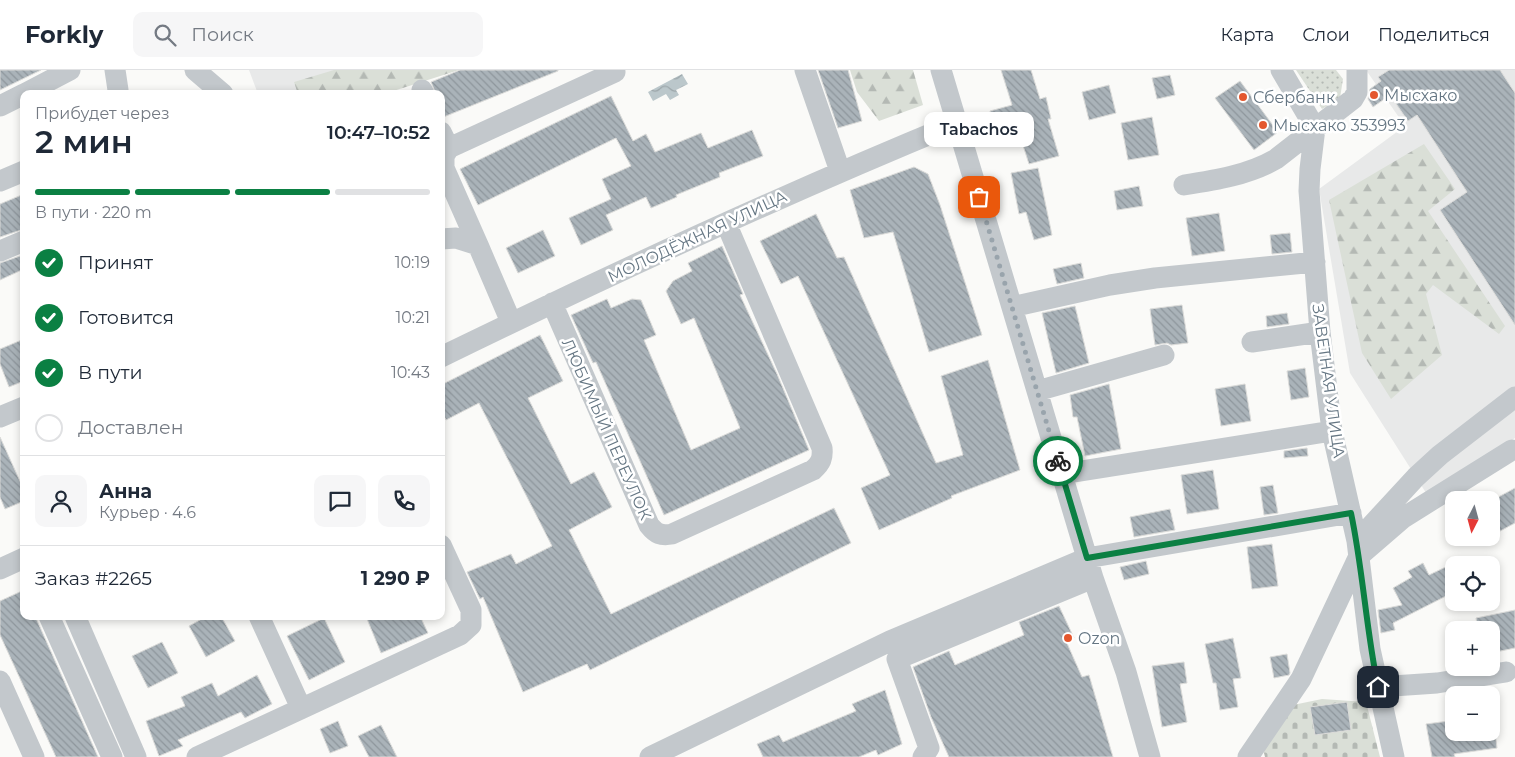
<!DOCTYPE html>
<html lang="ru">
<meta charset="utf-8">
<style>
body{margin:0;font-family:Montserrat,sans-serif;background:#f6f6f7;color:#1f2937;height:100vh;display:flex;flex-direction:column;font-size:19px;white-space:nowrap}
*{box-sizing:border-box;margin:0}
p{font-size:16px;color:#747a83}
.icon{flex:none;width:28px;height:28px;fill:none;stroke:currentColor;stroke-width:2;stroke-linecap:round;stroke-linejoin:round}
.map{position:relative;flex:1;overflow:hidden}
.details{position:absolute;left:20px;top:20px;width:425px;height:530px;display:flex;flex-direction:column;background:#fff;border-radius:10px;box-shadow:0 2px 8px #0003}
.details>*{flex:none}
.needle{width:32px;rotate:186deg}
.fabs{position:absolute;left:1445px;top:421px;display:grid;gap:10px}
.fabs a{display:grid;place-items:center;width:55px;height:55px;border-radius:10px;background:#fff;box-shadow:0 2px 8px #0003;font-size:25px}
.pin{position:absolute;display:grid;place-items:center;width:42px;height:42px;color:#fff;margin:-21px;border-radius:10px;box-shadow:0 2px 8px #0006}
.courier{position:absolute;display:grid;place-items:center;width:50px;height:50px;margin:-25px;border:4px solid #0b8043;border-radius:50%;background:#fff;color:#222;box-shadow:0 1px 6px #0007}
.bubble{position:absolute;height:35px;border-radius:10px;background:#fff;box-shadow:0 2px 8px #0003;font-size:16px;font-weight:600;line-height:35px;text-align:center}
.head em{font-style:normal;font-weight:600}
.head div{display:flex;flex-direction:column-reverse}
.head{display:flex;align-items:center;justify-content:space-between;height:85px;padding:0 15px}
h1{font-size:32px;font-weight:600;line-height:38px}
.bar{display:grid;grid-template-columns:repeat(4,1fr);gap:8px 5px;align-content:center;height:60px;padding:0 15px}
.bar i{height:6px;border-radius:4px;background:#e0e1e3}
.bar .on{background:#0b8043}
.bar p{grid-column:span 4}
.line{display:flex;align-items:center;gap:12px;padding:0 15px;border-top:1px solid #e0e1e3}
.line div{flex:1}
.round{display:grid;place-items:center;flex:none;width:52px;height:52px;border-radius:10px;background:#f6f6f7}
ol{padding:0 15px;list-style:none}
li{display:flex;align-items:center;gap:15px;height:55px}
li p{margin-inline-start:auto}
li .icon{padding:5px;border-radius:50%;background:#0b8043;color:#fff;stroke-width:4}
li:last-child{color:#747a83}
li i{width:28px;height:28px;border:2px solid #e0e1e3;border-radius:50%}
header{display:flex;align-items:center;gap:30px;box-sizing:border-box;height:70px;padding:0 25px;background:#fff;border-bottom:1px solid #e0e1e3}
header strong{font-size:24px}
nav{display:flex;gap:28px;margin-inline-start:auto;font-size:18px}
.search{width:350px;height:45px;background:#f6f6f7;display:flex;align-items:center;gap:12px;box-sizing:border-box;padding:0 18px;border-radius:10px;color:#747a83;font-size:19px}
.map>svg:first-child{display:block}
.built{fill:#e8e9e9}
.grass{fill:url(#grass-dots)}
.forest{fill:url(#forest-firs)}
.cemetery{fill:url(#cemetery-stones)}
.water{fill:url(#water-waves)}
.building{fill:url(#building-back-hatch);stroke:#dcdcda}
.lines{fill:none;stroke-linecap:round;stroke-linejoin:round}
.minor{stroke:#c3c8cc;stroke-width:21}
.done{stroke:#99a4ac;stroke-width:5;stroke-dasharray:0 9}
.route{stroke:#0b8043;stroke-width:6}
.poi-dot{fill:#e4572e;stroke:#fff;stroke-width:2}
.labels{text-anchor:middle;stroke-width:5;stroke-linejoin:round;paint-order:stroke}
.poi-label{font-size:16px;fill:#657683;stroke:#fff;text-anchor:start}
.street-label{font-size:16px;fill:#657683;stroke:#fff}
</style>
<header>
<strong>Forkly</strong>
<div class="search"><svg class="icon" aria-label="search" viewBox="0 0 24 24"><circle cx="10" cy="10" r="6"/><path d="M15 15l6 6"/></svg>Поиск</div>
<nav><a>Карта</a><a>Слои</a><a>Поделиться</a></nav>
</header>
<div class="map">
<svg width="1515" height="687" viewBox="0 0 1515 687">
<defs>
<pattern id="grass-dots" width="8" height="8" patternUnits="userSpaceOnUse" patternTransform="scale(1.25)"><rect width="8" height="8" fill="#dadfd7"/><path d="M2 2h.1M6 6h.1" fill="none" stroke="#b4b9b4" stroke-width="1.8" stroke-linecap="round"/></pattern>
<pattern id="forest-firs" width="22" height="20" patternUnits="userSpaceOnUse" patternTransform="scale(1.25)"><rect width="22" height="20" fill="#dadfd7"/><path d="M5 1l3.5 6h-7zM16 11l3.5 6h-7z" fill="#b4b9b4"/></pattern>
<pattern id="cemetery-stones" width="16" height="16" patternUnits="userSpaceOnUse" patternTransform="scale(1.25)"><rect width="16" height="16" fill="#dadfd7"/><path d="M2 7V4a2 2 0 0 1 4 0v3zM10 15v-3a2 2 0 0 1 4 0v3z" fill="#b4b9b4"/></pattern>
<pattern id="water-waves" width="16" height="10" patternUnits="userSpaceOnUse" patternTransform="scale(1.25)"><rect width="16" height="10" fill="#bbc7cb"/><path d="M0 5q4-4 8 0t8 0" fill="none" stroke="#9ca6aa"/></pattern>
<pattern id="building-back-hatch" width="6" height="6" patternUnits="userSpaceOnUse" patternTransform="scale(1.25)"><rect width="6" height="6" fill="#aab3b9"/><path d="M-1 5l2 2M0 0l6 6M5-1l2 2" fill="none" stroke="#8e969c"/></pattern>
</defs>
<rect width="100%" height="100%" fill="#fafaf8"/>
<path class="built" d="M 249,0 L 394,0 L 339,24 L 258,24 Z
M 1366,0 L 1515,0 L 1515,368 L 1428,426 L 1350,303 L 1319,119 L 1405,56 Z"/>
<path class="grass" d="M 1296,0 L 1336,0 L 1343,9 L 1340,28 L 1322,39 Z"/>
<path class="forest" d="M 334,0 L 459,0 L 384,24 L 298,24 L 294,12 Z
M 850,0 L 913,0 L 923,35 L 879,51 L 857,22 Z
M 1424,74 L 1455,119 L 1428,141 L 1505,256 L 1499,264 L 1433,215 L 1426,224 L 1442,285 L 1391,329 L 1362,283 L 1329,130 Z"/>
<path class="cemetery" d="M 1322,629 L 1366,632 L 1380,687 L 1265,687 L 1263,679 L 1293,635 Z"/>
<path class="water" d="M 682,4 L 688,14 L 676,20 L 679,25 L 670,30 L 666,24 L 653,31 L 648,22 Z"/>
<path class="building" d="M 0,0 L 41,0 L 0,20 Z
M 460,0 L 558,0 L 558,1 L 441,48 L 441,24 L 436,24 L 431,12 Z
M 818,0 L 848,0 L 862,51 L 838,58 Z
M 1001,0 L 1031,0 L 1040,29 L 1046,27 L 1051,49 L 1048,49 L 1059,86 L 1029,94 L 1017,57 L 995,62 L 990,41 L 1012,35 Z
M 1389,0 L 1500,0 L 1515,23 L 1515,255 L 1440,140 L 1467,122 L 1417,45 L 1408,51 L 1390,25 L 1373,37 L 1368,29 L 1370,19 L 1381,11 L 1378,7 Z
M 1170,5 L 1175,25 L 1157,29 L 1152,8 Z
M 1240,11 L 1278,62 L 1254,80 L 1215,28 Z
M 1109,15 L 1116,43 L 1089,50 L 1082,22 Z
M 611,26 L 633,71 L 646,64 L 655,82 L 701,63 L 708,78 L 752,60 L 763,86 L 719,103 L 720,107 L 676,125 L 677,127 L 651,138 L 646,127 L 606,145 L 613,160 L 581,175 L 569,148 L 611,129 L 602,109 L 631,96 L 616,68 L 478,135 L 460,99 Z
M 1152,47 L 1159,85 L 1128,90 L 1121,53 Z
M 914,97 L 928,104 L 940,135 L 982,265 L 929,282 L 893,162 L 864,168 L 850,120 Z
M 1038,98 L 1052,165 L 1034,170 L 1026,142 L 1019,144 L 1011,103 Z
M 1139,116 L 1143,136 L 1117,140 L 1114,121 Z
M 24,124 L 24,159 L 0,167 L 0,134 Z
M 1219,143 L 1225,181 L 1192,186 L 1186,148 Z
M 816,144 L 837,188 L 844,187 L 936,393 L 963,385 L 941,306 L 988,290 L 1020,400 L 951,426 L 952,428 L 879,460 L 861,418 L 890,405 L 798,206 L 781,214 L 760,171 Z
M 543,160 L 555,186 L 518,203 L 506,178 Z
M 1290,163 L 1292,182 L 1272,184 L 1270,165 Z
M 722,176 L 743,224 L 740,225 L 777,304 L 809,380 L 664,445 L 596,292 L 593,293 L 571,245 L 607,229 L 611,238 L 632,229 L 641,230 L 656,265 L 644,270 L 691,380 L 740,358 L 694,248 L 681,254 L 666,221 L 673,211 L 692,201 L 688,193 Z
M 23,185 L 24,199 L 0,210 L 0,193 Z
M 1081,193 L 1084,208 L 1057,214 L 1053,199 Z
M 1182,235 L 1188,273 L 1171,275 L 1167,273 L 1155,275 L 1150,239 Z
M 1075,236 L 1089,293 L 1056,303 L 1042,243 Z
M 1287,243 L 1289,254 L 1267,257 L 1266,246 Z
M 540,265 L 563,311 L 528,328 L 571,414 L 594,402 L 612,437 L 569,460 L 611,544 L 834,438 L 851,473 L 590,600 L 587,594 L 523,622 L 483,527 L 480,529 L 467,502 L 511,484 L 516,494 L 552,476 L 479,333 L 446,350 L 441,340 L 441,315 Z
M 24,269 L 24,311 L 9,317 L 0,294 L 0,279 Z
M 1305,298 L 1309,327 L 1291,330 L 1287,301 Z
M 1109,314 L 1121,379 L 1085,386 L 1077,347 L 1073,347 L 1070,325 Z
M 1245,314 L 1251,351 L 1221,356 L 1215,319 Z
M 0,367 L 24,420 L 24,431 L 5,439 L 0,427 Z
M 1307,378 L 1308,386 L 1284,388 L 1284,381 Z
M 1213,400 L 1219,439 L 1187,444 L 1181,405 Z
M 1273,415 L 1278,443 L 1264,445 L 1260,417 Z
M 1515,418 L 1515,453 L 1491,466 L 1491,431 Z
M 1170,439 L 1175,460 L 1134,467 L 1130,447 Z
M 1272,474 L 1278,516 L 1252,519 L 1247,477 Z
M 1146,491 L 1149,504 L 1124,510 L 1120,497 Z
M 1423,493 L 1429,505 L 1454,493 L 1454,522 L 1393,553 L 1395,560 L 1381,563 L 1378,540 L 1402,535 L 1393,518 L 1412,507 L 1408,501 Z
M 24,520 L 24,546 L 35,546 L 98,687 L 56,687 L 0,565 L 0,531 Z
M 1059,536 L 1074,568 L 1066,571 L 1082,607 L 1089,605 L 1113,687 L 949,687 L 931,647 L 913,597 L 949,581 L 955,595 L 1024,565 L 1019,552 Z
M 1515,540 L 1515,578 L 1491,583 L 1491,560 L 1478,560 L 1476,548 Z
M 207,546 L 221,546 L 235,571 L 206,587 L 189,556 Z
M 374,546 L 420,546 L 428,563 L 381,583 L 367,549 Z
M 324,548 L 345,592 L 309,610 L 287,566 Z
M 1233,568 L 1241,608 L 1233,609 L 1238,637 L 1220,640 L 1216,613 L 1213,613 L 1205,574 Z
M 162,572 L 178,603 L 148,618 L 132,586 Z
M 1287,584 L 1290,603 L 1289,605 L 1274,608 L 1270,587 Z
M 1184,592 L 1187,613 L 1180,614 L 1187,652 L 1162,657 L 1152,596 Z
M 257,605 L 272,634 L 245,648 L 241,642 L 178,670 L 183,676 L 159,686 L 146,651 L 185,636 L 181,627 L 212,613 L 218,626 Z
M 885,620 L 902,674 L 878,685 L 876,680 L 859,687 L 763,687 L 757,674 L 779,665 L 783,672 L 856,641 L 852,634 Z
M 1347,632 L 1351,660 L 1315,665 L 1310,637 Z
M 338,651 L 348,676 L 330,683 L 320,659 Z
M 1449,651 L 1451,662 L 1495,662 L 1497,678 L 1454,684 L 1455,687 L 1432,687 L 1426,654 Z
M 381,655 L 397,687 L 369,687 L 358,666 Z"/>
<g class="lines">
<path class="minor" d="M 115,0 L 118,20 L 117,24
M 195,0 L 223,24
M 805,0 L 840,101
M 941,0 L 1093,508 L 1126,602 L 1150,687
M 1281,0 L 1315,58 L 1310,99 L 1309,121 L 1320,262 L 1332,361 L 1357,471 L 1370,579 L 1394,687
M 422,20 L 424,24
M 24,24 L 70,0
M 0,36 L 24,24
M 441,62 L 449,78
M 0,111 L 24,101
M 1184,115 C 1216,110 1248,105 1276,89 L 1353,29 L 1357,22 L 1357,0
M 441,169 L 456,168 L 478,175 L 511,252
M 478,175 L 444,98 L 444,86 L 449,78 L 615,2
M 0,181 L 24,171
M 552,233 L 649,455 C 656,464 661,466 672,464 L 813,400 C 821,393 823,388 822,378 L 726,153
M 1012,237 L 1110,215 L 1155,208 L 1315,192
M 1252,272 L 1320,262
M 441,287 C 611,204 782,125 957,53
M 1037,321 L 1164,285
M 0,347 L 24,337
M 1062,404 L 1332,361
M 1357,471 L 1416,407 L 1440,385 L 1515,327
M 0,499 L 24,488
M 49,546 L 112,687
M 75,546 L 136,687
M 259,546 L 301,638
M 0,611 L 34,687
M 1378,617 L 1437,613 L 1506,602
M 197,687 L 460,565 L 471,555 L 471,540 L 441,475
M 650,687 L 890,571 L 1087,488 L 1351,443
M 923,687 L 929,678 L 897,589 L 1093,508
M 1248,687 L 1301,609 L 1359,486 L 1403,448 L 1512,380"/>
</g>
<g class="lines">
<path class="done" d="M 979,127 L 1058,391"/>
<path class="route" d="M 1058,391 L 1087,488 L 1351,443 C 1363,500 1366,559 1378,617"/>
</g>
<g class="poi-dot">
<circle cx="1374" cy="25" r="5"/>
<circle cx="1243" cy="27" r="5"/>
<circle cx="1263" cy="55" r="5"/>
<circle cx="1068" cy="568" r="5"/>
</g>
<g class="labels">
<g class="poi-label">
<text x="1384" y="31">Мысхако</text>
<text x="1253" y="33">Сбербанк</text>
<text x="1273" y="61">Мысхако 353993</text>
<text x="1078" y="574">Ozon</text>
</g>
<g class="street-label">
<text transform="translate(697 166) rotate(-25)" y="6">МОЛОДЁЖНАЯ УЛИЦА</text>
<text transform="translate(1329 311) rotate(82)" y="6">ЗАВЕТНАЯ УЛИЦА</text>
<text transform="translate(607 359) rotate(66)" y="6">ЛЮБИМЫЙ ПЕРЕУЛОК</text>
</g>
</g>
</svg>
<div class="fabs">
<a><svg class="needle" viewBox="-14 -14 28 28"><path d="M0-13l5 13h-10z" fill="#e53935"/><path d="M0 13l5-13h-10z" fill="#747a83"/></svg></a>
<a><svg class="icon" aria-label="locate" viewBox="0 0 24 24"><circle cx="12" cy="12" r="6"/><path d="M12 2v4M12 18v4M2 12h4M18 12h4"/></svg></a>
<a>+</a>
<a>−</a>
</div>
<div class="pin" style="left:979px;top:127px;background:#ea580c"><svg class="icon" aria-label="bag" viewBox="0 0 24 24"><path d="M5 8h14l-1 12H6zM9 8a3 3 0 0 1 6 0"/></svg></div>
<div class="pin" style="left:1378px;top:617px;background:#1f2937"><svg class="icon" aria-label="home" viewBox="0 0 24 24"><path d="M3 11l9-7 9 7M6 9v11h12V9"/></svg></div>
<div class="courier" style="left:1058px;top:391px"><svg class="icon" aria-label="bike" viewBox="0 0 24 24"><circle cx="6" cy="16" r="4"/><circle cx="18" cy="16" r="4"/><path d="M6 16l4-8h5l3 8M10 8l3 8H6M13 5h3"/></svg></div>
<div class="bubble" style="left:924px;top:42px;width:110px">Tabachos</div>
<section class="details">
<div class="head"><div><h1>2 мин</h1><p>Прибудет через</p></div><em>10:47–10:52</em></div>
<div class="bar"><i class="on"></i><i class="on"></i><i class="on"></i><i></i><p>В пути · 220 m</p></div>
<ol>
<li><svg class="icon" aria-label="check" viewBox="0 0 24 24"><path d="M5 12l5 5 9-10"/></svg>Принят<p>10:19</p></li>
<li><svg class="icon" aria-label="check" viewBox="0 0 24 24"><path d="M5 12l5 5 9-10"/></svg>Готовится<p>10:21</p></li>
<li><svg class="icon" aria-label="check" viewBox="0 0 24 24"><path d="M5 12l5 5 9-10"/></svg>В пути<p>10:43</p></li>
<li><i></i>Доставлен</li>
</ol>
<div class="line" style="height:90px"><a class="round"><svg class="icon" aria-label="person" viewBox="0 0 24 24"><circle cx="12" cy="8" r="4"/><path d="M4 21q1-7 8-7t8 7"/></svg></a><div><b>Анна</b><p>Курьер · 4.6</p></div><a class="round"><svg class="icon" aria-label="chat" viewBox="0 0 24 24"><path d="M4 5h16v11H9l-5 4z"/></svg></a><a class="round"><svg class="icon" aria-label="phone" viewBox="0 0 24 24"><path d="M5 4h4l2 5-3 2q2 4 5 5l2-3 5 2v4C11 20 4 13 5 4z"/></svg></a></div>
<div class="line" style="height:65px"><div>Заказ #2265</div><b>1 290 ₽</b></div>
</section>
</div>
